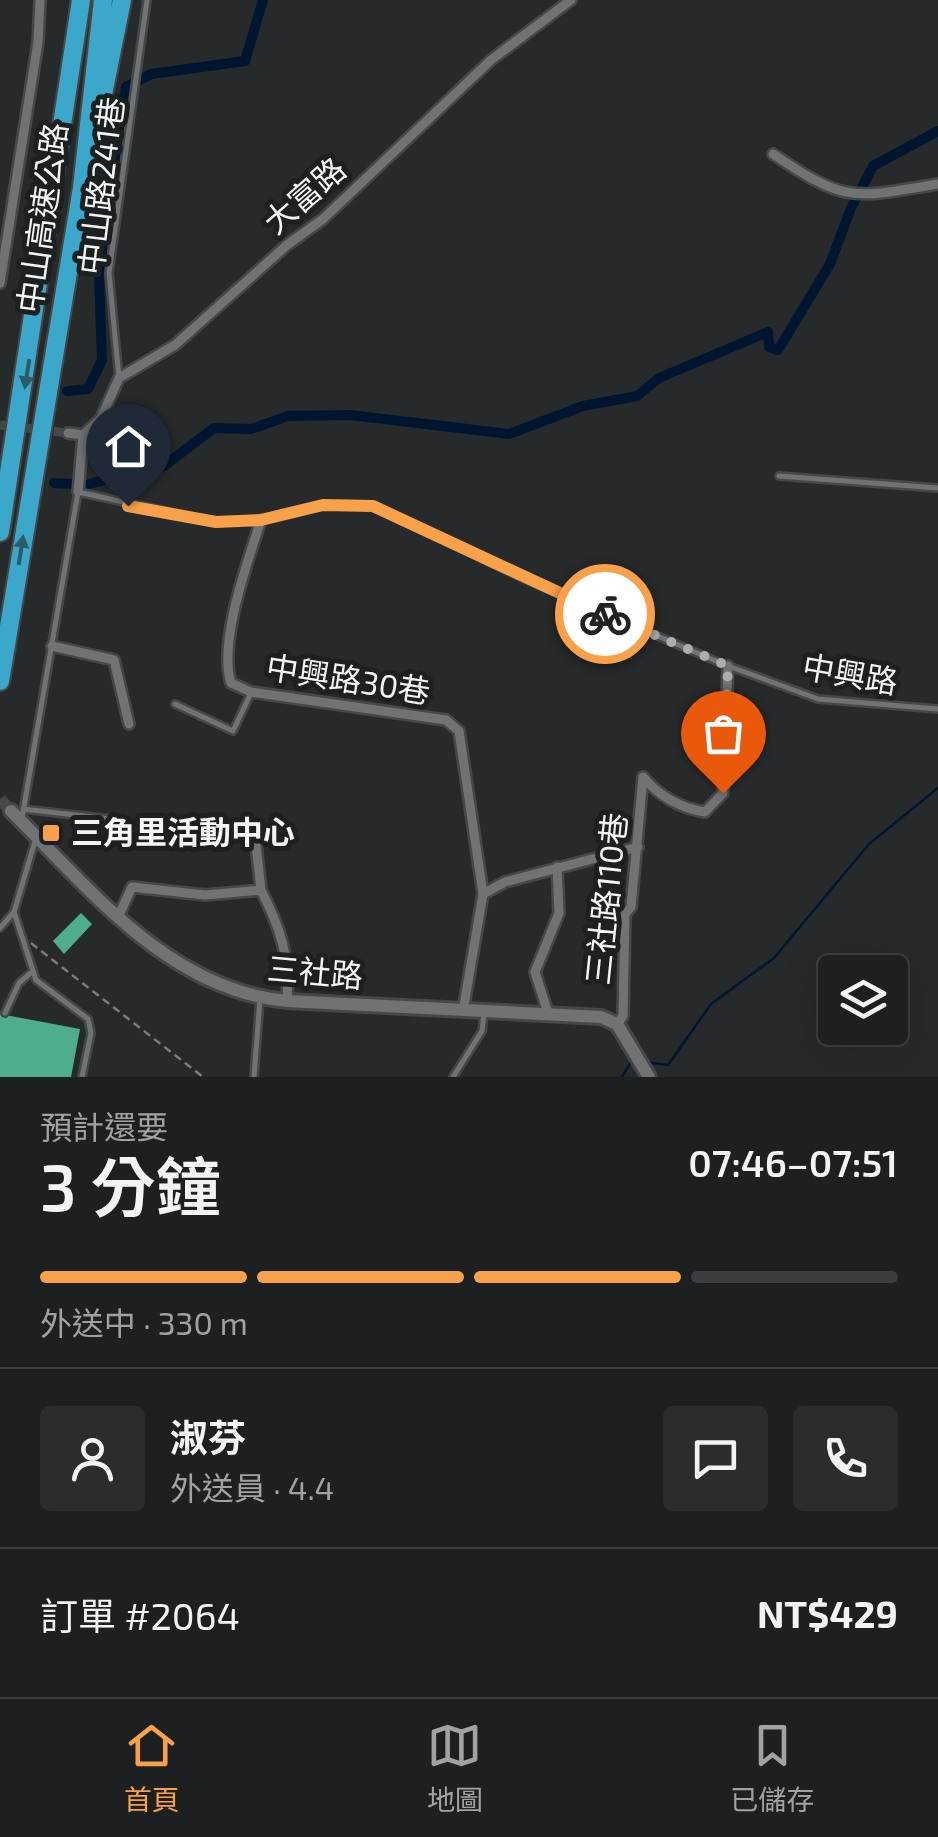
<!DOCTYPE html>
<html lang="zh-TW">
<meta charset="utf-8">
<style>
body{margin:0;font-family:"Exo 2","Noto Sans TC",sans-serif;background:#2a2d2d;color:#f1f3f6;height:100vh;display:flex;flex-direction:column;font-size:38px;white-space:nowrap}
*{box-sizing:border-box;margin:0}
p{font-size:32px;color:#a0a3a5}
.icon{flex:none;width:55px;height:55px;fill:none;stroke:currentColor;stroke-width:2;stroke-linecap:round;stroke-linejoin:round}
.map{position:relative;height:1077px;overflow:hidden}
.details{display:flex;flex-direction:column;background:#1d2020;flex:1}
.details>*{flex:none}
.controls{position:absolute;left:818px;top:955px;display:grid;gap:20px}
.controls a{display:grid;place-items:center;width:90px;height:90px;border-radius:10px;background:#1d2020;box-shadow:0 10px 40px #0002,0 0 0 2px #3b3e3e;font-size:50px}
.pin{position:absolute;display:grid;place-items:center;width:85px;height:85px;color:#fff;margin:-102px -42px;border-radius:50% 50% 50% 0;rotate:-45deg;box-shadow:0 0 10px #0007}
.pin .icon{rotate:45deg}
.courier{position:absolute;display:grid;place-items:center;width:100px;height:100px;margin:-50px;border:8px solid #f8a14a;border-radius:50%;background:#fff;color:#222;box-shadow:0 2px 12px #0007}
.summary em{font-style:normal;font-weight:600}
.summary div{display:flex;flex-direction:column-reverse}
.summary{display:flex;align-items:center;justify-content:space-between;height:170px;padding:0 40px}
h1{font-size:65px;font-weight:600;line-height:75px}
.bar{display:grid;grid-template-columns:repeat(4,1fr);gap:15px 10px;align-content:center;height:120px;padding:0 40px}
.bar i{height:12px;border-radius:8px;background:#3b3e3e}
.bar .on{background:#f8a14a}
.bar p{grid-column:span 4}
.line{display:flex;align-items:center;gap:25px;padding:0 40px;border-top:2px solid #3b3e3e}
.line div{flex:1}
.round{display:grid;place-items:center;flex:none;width:105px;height:105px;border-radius:10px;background:#2a2d2d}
.tab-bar{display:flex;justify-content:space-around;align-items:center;height:140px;border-top:2px solid #3b3e3e;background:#1d2020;font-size:28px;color:#a0a3a5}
.tab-bar a{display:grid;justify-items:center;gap:5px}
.tab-bar .on{color:#f8a14a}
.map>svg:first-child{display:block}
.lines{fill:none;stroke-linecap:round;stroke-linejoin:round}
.stream{stroke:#001630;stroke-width:2.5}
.canal{stroke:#001630;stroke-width:10}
.building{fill:#4fad8f}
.street-tunnel{stroke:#464848;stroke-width:9;stroke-dasharray:9 4.5;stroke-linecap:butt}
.secondary-tunnel{stroke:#464848;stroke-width:12;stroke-dasharray:12 6;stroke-linecap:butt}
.lane-casing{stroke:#464848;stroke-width:10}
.street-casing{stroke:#464848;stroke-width:14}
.secondary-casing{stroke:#464848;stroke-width:18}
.highway-casing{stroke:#464848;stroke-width:22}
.path{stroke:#797c7c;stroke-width:2.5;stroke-dasharray:8 5;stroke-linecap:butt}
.lane{stroke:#707373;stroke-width:5}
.street{stroke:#707373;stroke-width:9}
.secondary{stroke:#707373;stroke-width:12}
.highway{stroke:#3ba7ca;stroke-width:18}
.oneway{fill:#2a5d6c}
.done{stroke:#acaeae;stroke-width:10;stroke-dasharray:0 18}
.route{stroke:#f8a14a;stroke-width:12}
.poi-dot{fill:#f8a14a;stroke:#1d2020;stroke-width:4}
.labels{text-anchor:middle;stroke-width:10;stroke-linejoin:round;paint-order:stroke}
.street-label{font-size:32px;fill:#f3f5f5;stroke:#1d2020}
.poi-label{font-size:32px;font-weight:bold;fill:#f3f5f5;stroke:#1d2020;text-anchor:start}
</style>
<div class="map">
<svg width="938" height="1077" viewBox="0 0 938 1077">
<rect width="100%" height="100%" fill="#272a2a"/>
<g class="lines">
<path class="stream" d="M 645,1062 L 668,1065 L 711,1004 L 774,958 L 869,844 L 938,788
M 622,1077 L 632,1060"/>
<path class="canal" d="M 67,391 L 88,389 L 102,360 L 99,277 L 126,87 L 151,74 L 245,61 L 263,0
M 54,483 L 73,484
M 89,484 L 164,466 L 214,428 L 251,429 L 288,416 L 350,415 L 509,434 L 583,406 L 637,396 L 659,378 L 768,332 L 769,347 L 778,350 L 830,264 L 851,208 L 873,166 L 938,131"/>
</g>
<path class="building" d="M 81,913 L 92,924 L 64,954 L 53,941 Z
M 0,1014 L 80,1029 L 71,1077 L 0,1077 Z"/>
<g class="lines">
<path class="street-tunnel" d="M 0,425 L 68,433"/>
<path class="secondary-tunnel" d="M 0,799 L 11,811"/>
<g class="lane-casing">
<path id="lane" d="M 119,378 L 109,273 L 147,0
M 779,476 L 938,488
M 175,704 L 233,731 L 251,693
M 23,809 L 119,820
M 22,818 L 78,492 L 216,522 L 261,520 L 323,505 L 373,506 L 527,580 L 723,664 L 818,699 L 938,709
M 36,838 L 14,912 L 36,980 L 88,1019 L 91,1033 L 82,1077
M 0,928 L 14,912
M 5,1013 L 19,983 L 33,971
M 254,1077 L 260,999
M 453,1077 L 482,1031 L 484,1014"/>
</g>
<g class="street-casing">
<path id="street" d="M 773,154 C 847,204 853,198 938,184
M 0,283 L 38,42 L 40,0
M 68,433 L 83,435
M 78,492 L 83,435 L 101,418 L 119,378 L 175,345 L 287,245 L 323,219 L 491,60 L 571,0
M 261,520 C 248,561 218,642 231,683 L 251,692 L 446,720 L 459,731 L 483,894 L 463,1011
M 52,646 L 114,660 L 129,724
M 643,777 C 660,797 680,808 705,812 L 723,793 L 728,666
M 261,890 C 281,929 290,958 287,1001
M 483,894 L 505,882 L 638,847
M 118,917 L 132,887 L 205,895 L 261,890 L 256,845
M 548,1013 L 535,972 L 559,913 L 557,867
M 617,1024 L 623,1016 L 625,914 L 631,907 L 643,777"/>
</g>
<g class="secondary-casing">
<path id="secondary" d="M 11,811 C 90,889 169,990 287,1001 L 601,1017 L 617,1024 L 649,1077"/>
</g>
<g class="highway-casing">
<path id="highway" d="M 95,134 L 122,0
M 0,532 L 81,0
M 0,681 L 82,188 L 103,0"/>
</g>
<path class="path" d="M 31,943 L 203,1077"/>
<use href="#lane" class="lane"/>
<use href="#street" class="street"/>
<use href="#secondary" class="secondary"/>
<use href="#highway" class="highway"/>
</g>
<defs><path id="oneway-solid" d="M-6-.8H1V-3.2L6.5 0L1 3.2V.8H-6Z" transform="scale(2.5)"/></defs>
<g class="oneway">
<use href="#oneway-solid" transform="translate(27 374) rotate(99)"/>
<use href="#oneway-solid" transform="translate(21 550) rotate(-81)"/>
</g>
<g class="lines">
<path class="done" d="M 605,614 L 728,666 L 723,793"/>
<path class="route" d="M 128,506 L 216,522 L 261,520 L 323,505 L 373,506 L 605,614"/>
</g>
<rect class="poi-dot" x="41" y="823" width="20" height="20" rx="5"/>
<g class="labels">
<g class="street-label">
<text transform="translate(102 186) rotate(-83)" y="11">中山路241巷</text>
<text transform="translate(305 196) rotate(-41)" y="11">大富路</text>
<text transform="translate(43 218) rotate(-82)" y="11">中山高速公路</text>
<text transform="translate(850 675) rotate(10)" y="11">中興路</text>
<text transform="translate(348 680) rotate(9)" y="11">中興路30巷</text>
<text transform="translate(607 899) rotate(-84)" y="11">三社路110巷</text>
<text transform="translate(315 973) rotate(5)" y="11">三社路</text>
</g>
<g class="poi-label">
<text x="71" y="844">三角里活動中心</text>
</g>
</g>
</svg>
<div class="controls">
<a><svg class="icon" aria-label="layers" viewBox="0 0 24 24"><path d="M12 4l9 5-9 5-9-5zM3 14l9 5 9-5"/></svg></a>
</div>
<div class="pin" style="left:723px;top:793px;background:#ea580c"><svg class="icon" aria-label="bag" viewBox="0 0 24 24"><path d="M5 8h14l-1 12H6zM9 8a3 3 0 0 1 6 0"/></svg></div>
<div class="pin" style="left:128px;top:506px;background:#1f2937"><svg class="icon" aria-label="home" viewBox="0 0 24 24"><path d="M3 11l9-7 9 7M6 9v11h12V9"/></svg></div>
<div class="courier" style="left:605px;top:614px"><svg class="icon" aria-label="bike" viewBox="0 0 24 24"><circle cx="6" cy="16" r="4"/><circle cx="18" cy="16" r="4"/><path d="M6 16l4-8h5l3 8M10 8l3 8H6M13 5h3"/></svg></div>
</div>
<section class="details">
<div class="summary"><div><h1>3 分鐘</h1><p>預計還要</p></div><em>07:46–07:51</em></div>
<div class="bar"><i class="on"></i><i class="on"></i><i class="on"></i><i></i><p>外送中 · 330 m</p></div>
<div class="line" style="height:180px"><a class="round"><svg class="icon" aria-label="person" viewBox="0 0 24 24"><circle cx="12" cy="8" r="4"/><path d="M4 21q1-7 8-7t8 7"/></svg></a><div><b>淑芬</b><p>外送員 · 4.4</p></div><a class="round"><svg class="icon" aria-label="chat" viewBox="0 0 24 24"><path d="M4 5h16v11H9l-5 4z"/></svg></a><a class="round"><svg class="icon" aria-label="phone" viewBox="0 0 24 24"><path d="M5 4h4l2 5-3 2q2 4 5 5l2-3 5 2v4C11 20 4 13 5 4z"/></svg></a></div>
<div class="line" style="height:130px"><div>訂單 #2064</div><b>NT$429</b></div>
</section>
<nav class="tab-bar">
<a class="on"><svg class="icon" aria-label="home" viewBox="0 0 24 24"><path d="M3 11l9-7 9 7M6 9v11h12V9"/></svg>首頁</a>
<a><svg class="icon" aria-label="map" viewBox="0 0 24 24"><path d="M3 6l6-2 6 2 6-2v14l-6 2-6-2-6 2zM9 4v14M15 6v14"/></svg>地圖</a>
<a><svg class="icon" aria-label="saved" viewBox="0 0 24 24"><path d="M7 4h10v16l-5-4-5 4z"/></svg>已儲存</a>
</nav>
